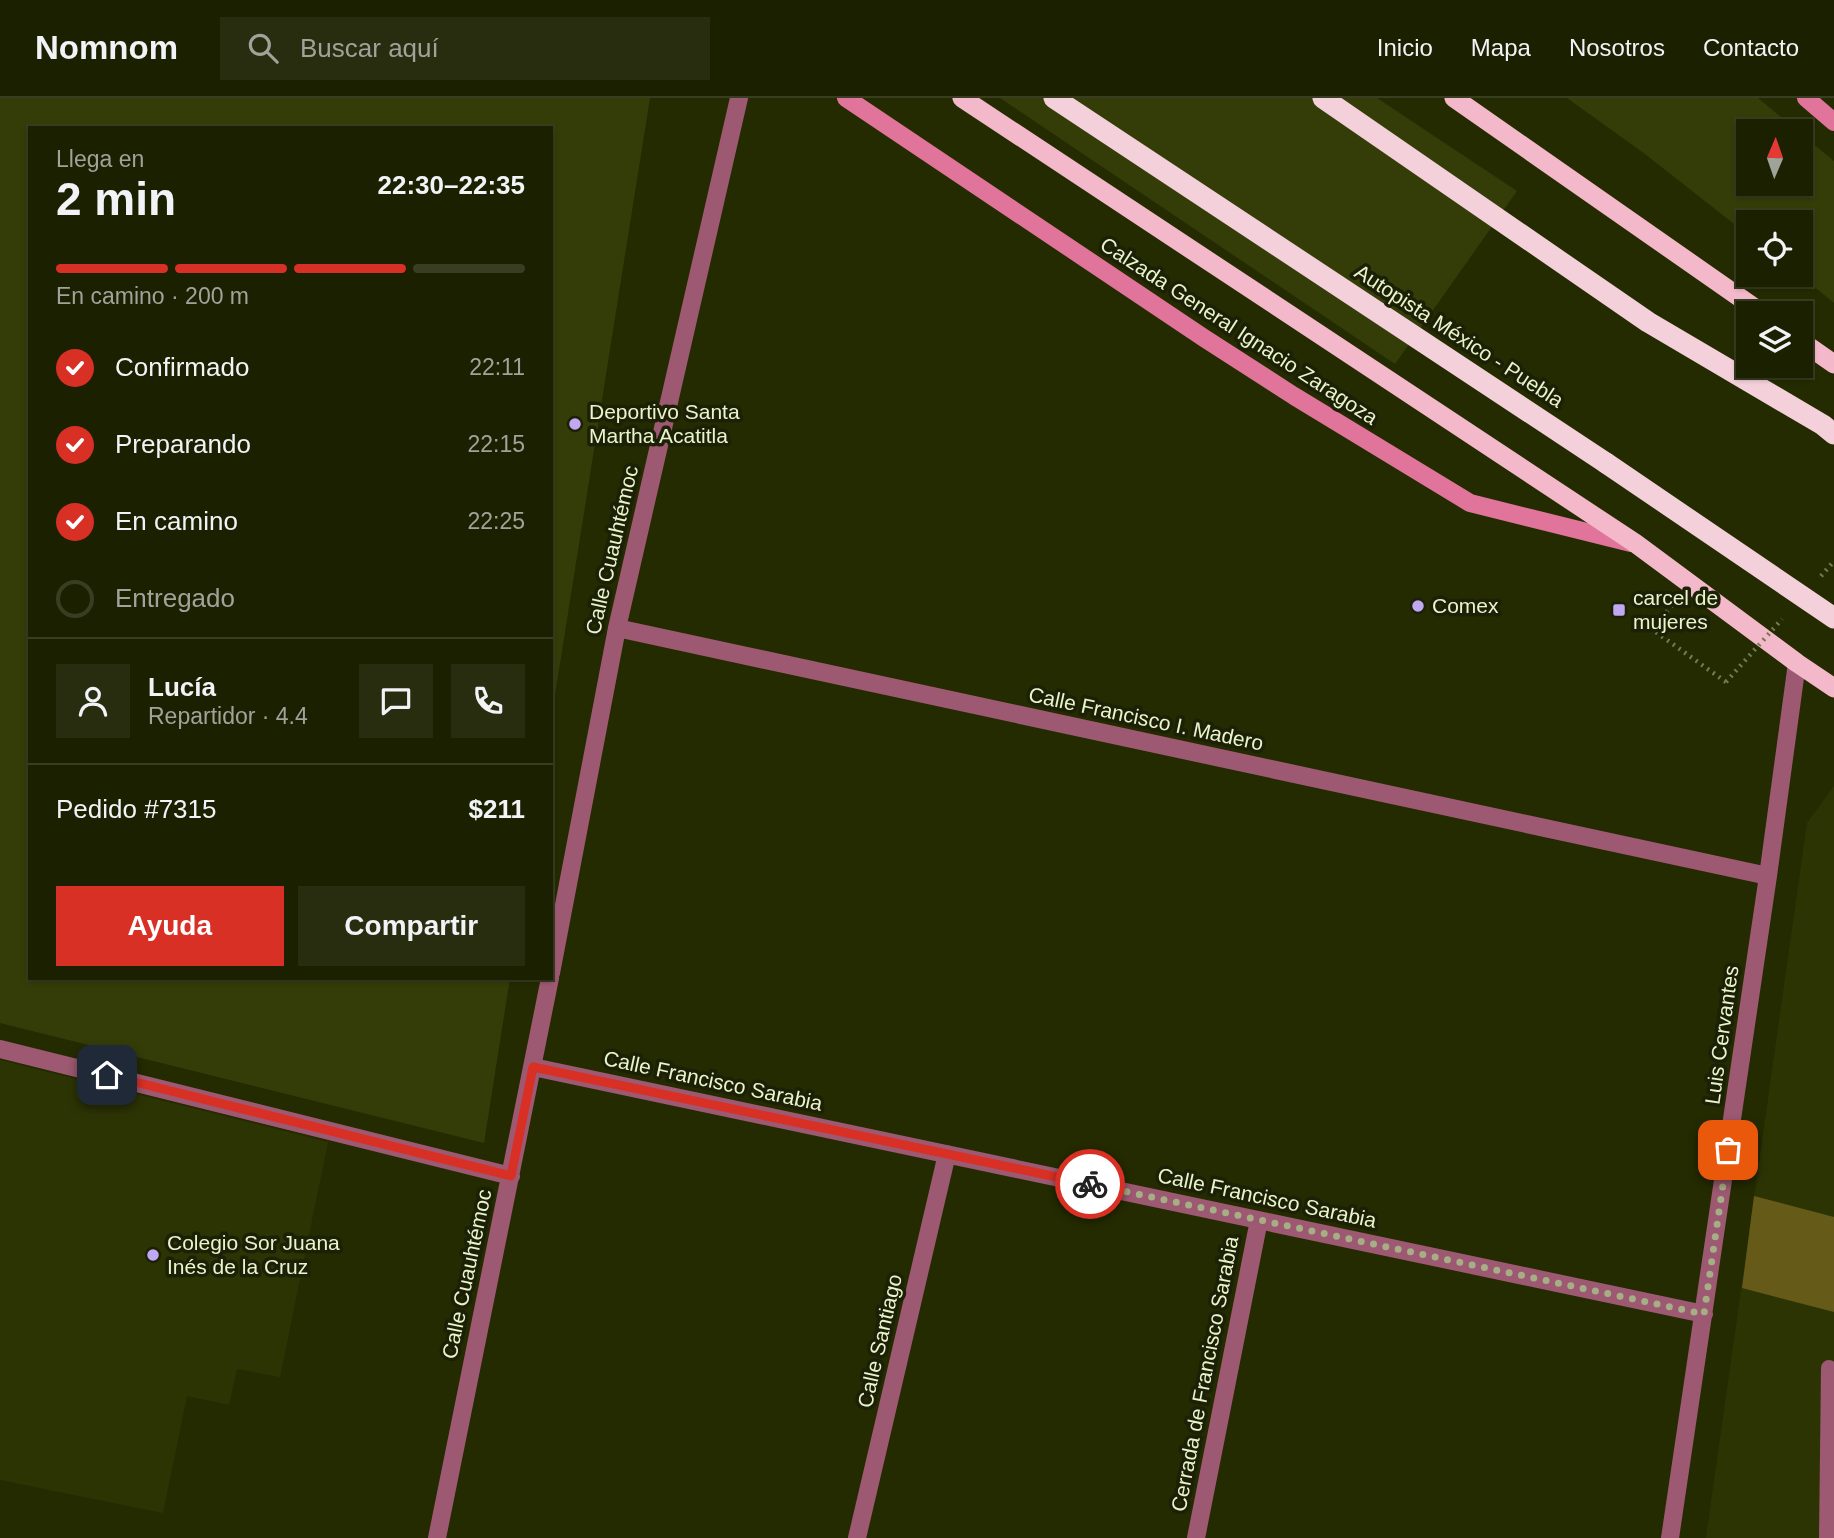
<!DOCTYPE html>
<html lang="es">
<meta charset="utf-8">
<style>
body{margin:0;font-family:Arial,sans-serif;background:#282d0f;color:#f1f3f6;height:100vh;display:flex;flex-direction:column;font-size:26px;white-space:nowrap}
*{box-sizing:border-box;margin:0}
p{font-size:23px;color:#a0a399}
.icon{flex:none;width:38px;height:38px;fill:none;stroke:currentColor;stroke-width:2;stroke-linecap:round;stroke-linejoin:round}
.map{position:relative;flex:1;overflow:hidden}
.sheet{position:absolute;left:28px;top:28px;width:525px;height:854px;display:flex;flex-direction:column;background:#1b2000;border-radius:0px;box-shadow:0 2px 5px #0004,0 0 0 2px #393e22}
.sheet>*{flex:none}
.needle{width:46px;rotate:2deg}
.tools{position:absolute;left:1736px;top:21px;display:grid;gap:14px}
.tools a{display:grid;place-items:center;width:77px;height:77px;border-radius:0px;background:#1b2000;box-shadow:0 2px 5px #0004,0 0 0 2px #393e22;font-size:35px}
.pin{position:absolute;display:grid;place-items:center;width:60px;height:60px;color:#fff;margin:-30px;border-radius:14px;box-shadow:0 4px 10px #0006}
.courier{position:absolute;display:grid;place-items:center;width:70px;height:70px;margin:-35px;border:5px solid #d93025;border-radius:50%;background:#fff;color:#222;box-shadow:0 2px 9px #0007}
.headline em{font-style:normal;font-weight:700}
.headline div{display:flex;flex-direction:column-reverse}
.headline{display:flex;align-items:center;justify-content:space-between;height:119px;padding:0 28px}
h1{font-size:46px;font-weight:700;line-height:52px}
.bar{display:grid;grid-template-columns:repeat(4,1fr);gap:10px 7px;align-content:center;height:84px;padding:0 28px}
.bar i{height:9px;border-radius:5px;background:#393e22}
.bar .on{background:#d93025}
.bar p{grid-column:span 4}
.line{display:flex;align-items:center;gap:18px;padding:0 28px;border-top:2px solid #393e22}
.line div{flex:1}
.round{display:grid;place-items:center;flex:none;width:74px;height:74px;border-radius:0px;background:#282d0f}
ol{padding:0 28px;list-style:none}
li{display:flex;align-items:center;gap:21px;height:77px}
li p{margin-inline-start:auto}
li .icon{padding:7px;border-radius:50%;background:#d93025;color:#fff;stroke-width:4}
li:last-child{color:#a0a399}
li i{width:38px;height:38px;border:4px solid #393e22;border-radius:50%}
.action{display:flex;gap:14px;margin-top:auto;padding:14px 28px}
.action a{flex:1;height:80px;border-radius:0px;background:#d93025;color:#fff;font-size:28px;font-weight:700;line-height:80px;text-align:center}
.action a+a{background:#282d0f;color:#f1f3f6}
header{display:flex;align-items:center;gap:42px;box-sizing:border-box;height:98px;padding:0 35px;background:#1b2000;border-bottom:2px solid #393e22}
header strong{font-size:33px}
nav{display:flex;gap:38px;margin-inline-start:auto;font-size:24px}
.search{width:490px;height:63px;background:#282d0f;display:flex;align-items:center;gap:18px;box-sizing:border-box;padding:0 24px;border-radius:0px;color:#a0a399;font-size:26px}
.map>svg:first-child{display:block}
.built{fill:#2d3404}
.green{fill:#343d08}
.building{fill:#665a19}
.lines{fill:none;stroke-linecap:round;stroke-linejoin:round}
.path{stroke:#727b51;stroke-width:4.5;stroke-dasharray:2 5;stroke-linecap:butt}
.service{stroke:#9d5971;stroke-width:16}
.minor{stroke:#9d5971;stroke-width:18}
.secondary{stroke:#e0749a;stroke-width:18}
.trunk{stroke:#f4b8cb;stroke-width:19}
.motorway{stroke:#f3d0da;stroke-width:21}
.path-bridge{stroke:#727b51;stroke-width:4.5;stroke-dasharray:2 5;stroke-linecap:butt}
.motorway-bridge{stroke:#f3d0da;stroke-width:21}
.done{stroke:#a5ae85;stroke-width:7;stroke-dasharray:0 12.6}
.route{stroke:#d93025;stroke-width:9}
.poi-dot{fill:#c0a8f3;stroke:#1b2007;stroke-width:2.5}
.labels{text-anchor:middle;stroke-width:7;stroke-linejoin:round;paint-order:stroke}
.street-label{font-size:21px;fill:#eaf4cc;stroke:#1b2007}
.poi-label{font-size:21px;fill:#eaf4cc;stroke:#1b2007;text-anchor:start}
</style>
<header>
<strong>Nomnom</strong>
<div class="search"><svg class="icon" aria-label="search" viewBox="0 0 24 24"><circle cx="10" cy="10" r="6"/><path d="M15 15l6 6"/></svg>Buscar aquí</div>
<nav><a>Inicio</a><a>Mapa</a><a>Nosotros</a><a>Contacto</a></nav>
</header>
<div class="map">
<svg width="1834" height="1440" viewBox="0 0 1834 1440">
<rect width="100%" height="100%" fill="#242b00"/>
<path class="built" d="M 1834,688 L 1834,1440 L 1706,1440 L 1807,725 Z
M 0,962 L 328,1044 L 280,1279 L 237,1271 L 229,1307 L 187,1298 L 163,1415 L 0,1382 Z"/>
<path class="green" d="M 0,0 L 650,0 L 551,622 L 551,30 L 30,30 L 30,880 L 510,880 L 484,1045 L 0,925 Z
M 1000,0 L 1377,0 L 1517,93 L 1395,266 Z
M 1567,0 L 1758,0 L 1798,33 L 1748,33 L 1748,86 L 1801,86 L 1801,36 L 1834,63 L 1834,205 L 1800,177 L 1801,124 L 1748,124 L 1748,137 L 1645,56 Z"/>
<path class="building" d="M 1754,1098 L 1834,1119 L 1834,1214 L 1742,1190 Z"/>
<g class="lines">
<path class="path" d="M 1672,507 L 1653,532 L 1726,584"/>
<path class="service" d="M 1827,1440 L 1829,1270"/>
<path class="minor" d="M 617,530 L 1768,778
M 551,875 L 617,530 L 739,0
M 0,951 L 511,1078
M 533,969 L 1704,1216
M 437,1440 L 550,880
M 857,1440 L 947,1056
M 1196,1440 L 1259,1122
M 1670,1440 L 1768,778 L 1797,565"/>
<path class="secondary" d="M 846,0 L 1204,240 L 1294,298 L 1470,405 L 1631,445
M 1806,0 L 1834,24"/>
<path class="trunk" d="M 962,0 L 1635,445 L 1797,565 L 1834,590
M 1454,0 L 1762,215
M 1801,243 L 1834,266"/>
<path class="motorway" d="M 1054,0 L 1606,365
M 1323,0 L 1648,224 L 1823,327 L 1834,336"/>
<path class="path-bridge" d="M 1821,478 L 1834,463
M 1726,584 L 1782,521"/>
<path class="motorway-bridge" d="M 1606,365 L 1834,520"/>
</g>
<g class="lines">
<path class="done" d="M 1090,1086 L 1704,1216 L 1728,1052"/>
<path class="route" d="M 107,977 L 511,1078 L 533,969 L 1090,1086"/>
</g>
<g class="poi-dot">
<circle cx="575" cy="326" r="7"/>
<circle cx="1418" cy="508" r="7"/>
<rect x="1612" y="505" width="14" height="14" rx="3.5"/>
<circle cx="153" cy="1157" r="7"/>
</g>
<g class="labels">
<g class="street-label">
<text transform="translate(1239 233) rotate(33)" y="7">Calzada General Ignacio Zaragoza</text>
<text transform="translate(1459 238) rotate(33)" y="7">Autopista México - Puebla</text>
<text transform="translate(612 452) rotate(-77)" y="7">Calle Cuauhtémoc</text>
<text transform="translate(1146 621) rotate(12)" y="7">Calle Francisco I. Madero</text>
<text transform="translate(1722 937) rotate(-82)" y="7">Luis Cervantes</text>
<text transform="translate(713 983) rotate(12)" y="7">Calle Francisco Sarabia</text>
<text transform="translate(1267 1100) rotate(12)" y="7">Calle Francisco Sarabia</text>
<text transform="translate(467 1176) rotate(-78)" y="7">Calle Cuauhtémoc</text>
<text transform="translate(880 1243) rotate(-77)" y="7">Calle Santiago</text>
<text transform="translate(1205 1276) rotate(-79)" y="7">Cerrada de Francisco Sarabia</text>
</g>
<g class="poi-label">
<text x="589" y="321">Deportivo Santa<tspan x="589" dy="24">Martha Acatitla</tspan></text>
<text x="1633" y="507">carcel de<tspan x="1633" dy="24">mujeres</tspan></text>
<text x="1432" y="515">Comex</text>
<text x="167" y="1152">Colegio Sor Juana<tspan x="167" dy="24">Inés de la Cruz</tspan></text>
</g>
</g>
</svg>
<div class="tools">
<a><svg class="needle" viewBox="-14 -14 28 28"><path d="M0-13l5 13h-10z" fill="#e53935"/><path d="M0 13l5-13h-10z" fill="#a0a399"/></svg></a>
<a><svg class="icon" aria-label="locate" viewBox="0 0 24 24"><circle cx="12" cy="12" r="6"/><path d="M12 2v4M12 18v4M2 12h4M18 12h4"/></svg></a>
<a><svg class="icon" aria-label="layers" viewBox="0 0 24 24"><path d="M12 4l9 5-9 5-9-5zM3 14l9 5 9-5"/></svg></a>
</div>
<div class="pin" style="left:1728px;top:1052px;background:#ea580c"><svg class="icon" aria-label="bag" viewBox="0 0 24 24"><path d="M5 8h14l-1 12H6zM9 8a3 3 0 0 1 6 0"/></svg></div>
<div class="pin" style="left:107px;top:977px;background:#1f2937"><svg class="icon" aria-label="home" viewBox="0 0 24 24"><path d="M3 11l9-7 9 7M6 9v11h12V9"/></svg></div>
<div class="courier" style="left:1090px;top:1086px"><svg class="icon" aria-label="bike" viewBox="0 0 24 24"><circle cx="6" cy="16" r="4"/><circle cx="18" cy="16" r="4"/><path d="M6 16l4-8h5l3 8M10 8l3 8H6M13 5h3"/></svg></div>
<section class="sheet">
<div class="headline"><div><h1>2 min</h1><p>Llega en</p></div><em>22:30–22:35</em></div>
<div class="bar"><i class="on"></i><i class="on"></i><i class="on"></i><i></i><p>En camino · 200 m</p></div>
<ol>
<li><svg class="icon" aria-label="check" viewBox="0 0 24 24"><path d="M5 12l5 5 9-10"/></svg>Confirmado<p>22:11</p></li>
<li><svg class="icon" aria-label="check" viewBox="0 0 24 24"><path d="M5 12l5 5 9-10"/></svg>Preparando<p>22:15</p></li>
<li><svg class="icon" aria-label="check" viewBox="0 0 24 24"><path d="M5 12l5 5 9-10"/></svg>En camino<p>22:25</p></li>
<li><i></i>Entregado</li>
</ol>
<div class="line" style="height:126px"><a class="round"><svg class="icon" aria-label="person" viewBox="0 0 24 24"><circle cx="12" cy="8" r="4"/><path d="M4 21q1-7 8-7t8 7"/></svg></a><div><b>Lucía</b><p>Repartidor · 4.4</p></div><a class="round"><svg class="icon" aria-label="chat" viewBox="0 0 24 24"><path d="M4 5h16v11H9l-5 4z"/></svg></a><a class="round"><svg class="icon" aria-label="phone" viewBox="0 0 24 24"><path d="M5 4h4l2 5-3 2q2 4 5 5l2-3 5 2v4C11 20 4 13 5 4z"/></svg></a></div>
<div class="line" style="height:91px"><div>Pedido #7315</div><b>$211</b></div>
<div class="action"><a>Ayuda</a><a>Compartir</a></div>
</section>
</div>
